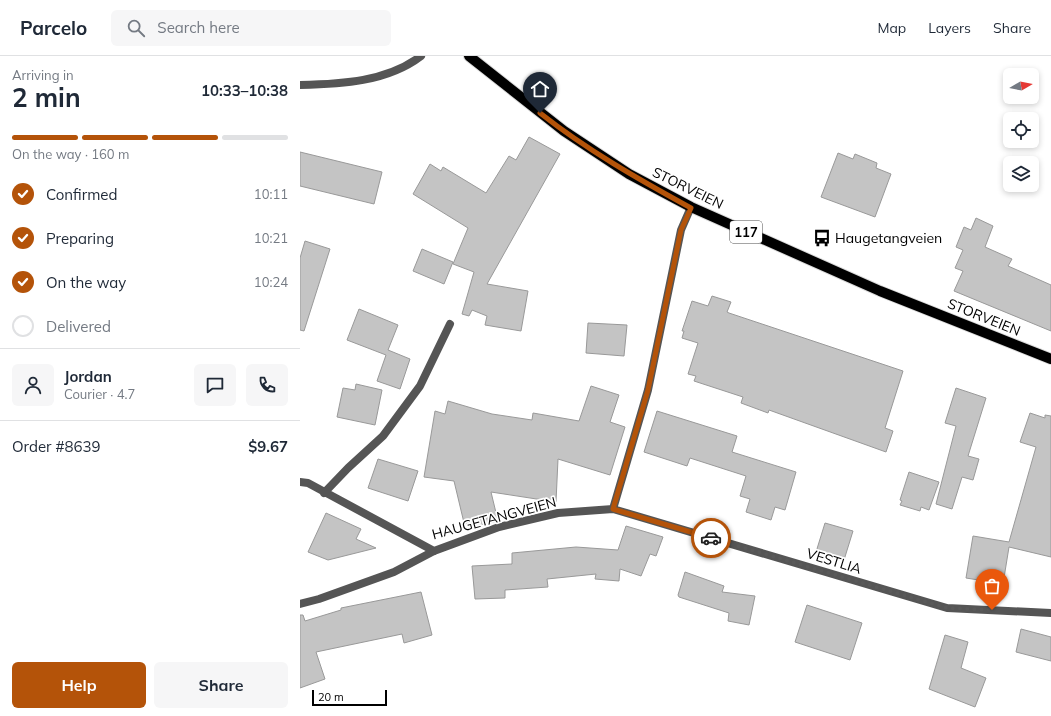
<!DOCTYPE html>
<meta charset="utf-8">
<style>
body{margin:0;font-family:Mulish,sans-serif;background:#f6f6f7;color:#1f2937;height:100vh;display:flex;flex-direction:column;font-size:15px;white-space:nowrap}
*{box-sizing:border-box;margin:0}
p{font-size:13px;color:#747a83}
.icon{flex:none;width:22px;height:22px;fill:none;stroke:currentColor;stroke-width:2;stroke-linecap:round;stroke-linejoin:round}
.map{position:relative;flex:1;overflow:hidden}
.drawer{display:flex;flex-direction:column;background:#fff;width:300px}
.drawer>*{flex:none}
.needle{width:26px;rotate:80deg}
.buttons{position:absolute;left:703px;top:12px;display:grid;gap:8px}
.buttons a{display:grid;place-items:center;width:36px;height:36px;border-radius:6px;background:#fff;box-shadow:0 2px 6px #0003;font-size:20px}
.scale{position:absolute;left:12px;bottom:10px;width:75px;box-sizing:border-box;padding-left:4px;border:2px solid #000;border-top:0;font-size:11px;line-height:14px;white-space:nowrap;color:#000;-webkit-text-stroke:3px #fff;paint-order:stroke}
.pin{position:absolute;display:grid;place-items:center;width:34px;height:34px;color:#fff;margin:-41px -17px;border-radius:50% 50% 50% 0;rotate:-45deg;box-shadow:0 0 4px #0007}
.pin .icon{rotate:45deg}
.courier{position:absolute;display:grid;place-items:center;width:40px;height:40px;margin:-20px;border:3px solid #b45309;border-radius:50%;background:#fff;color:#222;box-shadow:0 1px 5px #0007}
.overview em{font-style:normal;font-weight:700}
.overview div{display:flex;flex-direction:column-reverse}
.overview{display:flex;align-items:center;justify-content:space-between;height:68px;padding:0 12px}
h1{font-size:26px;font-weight:700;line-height:30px}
.bar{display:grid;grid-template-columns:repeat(4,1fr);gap:6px 4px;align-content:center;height:48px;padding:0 12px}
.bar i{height:5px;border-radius:3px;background:#e0e1e3}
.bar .current{background:#b45309}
.bar p{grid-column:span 4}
.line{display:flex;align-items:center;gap:10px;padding:0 12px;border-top:1px solid #e0e1e3}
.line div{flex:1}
.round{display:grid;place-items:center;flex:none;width:42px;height:42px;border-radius:6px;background:#f6f6f7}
ol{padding:0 12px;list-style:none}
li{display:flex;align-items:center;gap:12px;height:44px}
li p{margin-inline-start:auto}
li .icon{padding:4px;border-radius:50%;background:#b45309;color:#fff;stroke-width:4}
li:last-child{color:#747a83}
li i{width:22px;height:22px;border:2px solid #e0e1e3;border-radius:50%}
.cta{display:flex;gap:8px;margin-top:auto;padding:8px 12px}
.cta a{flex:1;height:46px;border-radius:6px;background:#b45309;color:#fff;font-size:16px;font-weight:700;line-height:46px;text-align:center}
.cta a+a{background:#f6f6f7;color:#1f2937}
header{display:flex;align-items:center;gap:24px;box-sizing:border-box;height:56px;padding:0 20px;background:#fff;border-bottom:1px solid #e0e1e3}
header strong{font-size:19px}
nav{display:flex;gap:22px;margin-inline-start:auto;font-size:14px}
.search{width:280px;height:36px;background:#f6f6f7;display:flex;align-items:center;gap:10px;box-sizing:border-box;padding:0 14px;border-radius:6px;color:#747a83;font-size:15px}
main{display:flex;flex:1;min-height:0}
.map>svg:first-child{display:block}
.building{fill:#c4c4c4;stroke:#999}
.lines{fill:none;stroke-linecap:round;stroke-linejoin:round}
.primary-casing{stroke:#dbdbdb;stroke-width:12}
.minor{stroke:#555;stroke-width:8}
.primary{stroke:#000;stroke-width:10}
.done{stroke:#595959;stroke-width:4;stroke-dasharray:0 7.2}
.route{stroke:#b45309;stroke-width:5}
.labels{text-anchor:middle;stroke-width:3.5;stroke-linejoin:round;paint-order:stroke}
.shield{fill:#fff;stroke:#4c4c4c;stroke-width:1}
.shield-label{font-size:13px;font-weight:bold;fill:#000}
.street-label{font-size:14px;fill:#000;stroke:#fff}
.poi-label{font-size:14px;fill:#000;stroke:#fff;text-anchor:start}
</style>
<header>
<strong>Parcelo</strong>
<div class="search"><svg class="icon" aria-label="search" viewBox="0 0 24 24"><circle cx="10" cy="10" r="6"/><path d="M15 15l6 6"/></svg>Search here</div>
<nav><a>Map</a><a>Layers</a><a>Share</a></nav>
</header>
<main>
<section class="drawer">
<div class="overview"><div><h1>2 min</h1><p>Arriving in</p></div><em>10:33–10:38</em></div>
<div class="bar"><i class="current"></i><i class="current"></i><i class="current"></i><i></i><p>On the way · 160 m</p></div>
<ol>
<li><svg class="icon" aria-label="check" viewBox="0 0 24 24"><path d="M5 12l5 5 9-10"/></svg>Confirmed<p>10:11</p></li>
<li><svg class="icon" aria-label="check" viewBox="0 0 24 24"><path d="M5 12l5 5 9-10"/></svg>Preparing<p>10:21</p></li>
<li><svg class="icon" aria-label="check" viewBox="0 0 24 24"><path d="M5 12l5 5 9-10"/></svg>On the way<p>10:24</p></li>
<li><i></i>Delivered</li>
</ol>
<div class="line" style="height:72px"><a class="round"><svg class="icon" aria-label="person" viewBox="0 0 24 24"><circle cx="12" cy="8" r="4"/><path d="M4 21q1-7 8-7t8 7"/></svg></a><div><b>Jordan</b><p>Courier · 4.7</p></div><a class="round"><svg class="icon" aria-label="chat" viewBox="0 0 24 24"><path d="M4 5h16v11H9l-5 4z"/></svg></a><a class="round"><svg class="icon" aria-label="phone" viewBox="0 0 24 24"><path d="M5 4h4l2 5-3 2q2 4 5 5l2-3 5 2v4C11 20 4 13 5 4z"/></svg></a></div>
<div class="line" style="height:52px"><div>Order #8639</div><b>$9.67</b></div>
<div class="cta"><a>Help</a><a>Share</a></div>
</section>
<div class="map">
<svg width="751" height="660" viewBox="0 0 751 660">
<rect width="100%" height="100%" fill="#fff"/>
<path class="building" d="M 229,81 L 260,98 L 187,228 L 228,235 L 221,275 L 185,269 L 187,260 L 172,254 L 169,260 L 162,258 L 174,216 L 153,208 L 168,172 L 113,138 L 130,108 L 141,115 L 143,111 L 186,137 L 209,100 L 216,104 Z
M 0,96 L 82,116 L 74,148 L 0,130 Z
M 538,97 L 553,103 L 555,98 L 577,107 L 576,112 L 591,118 L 575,161 L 521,141 Z
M 676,162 L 693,170 L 685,191 L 712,203 L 708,210 L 751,229 L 751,275 L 654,235 L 663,215 L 655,212 L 663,194 L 656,191 L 664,171 L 671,174 Z
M 5,185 L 30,193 L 4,275 L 0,274 L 0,202 Z
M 122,193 L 153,206 L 144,228 L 113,215 Z
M 412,240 L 431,246 L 427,256 L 429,257 L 603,315 L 585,372 L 593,375 L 586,396 L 469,354 L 468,357 L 441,347 L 443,341 L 394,325 L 396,320 L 388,318 L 398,287 L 382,282 L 384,275 L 382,275 L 392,245 L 408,250 Z
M 59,253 L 98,269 L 88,294 L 110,303 L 100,333 L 77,325 L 86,299 L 47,284 Z
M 288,267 L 327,269 L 324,300 L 286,297 Z
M 56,328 L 82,334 L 75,369 L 37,361 L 43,332 L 55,334 Z
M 291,330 L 319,339 L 310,366 L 325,371 L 310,419 L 258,403 L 256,446 L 191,436 L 198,465 L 175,470 L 175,468 L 165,471 L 154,425 L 124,421 L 135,355 L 145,358 L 148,345 L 192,358 L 232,364 L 233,357 L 279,365 Z
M 656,332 L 686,342 L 668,400 L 679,403 L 673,424 L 662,421 L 652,453 L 636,448 L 656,370 L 645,367 Z
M 357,355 L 437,380 L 432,396 L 496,416 L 485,454 L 475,451 L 471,464 L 446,456 L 450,443 L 440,440 L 446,420 L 390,402 L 387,410 L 344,396 Z
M 730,357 L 745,362 L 745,359 L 751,360 L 751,501 L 709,491 L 703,528 L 666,522 L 673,480 L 709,486 L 736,391 L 720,386 Z
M 78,403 L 118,415 L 108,445 L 68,432 Z
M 609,416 L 639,426 L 629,454 L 621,451 L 620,455 L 600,449 L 602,445 L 600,444 Z
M 26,457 L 61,473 L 56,483 L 76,492 L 28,504 L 8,496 Z
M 525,467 L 553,475 L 544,504 L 516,496 Z
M 326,470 L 363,481 L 356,500 L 350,498 L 341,520 L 320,513 L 319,525 L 295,523 L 296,518 L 247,523 L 248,531 L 205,534 L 205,542 L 175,543 L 172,510 L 212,508 L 212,497 L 276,491 L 318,494 Z
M 385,516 L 424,530 L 422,536 L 455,540 L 449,569 L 428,565 L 429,557 L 379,541 L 378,539 Z
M 121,536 L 132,579 L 104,587 L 102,578 L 16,596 L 25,623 L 0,632 L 0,559 L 3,559 L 5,565 L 41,554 L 41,552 Z
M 507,549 L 562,567 L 550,604 L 495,586 Z
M 721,573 L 751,581 L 751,605 L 716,596 Z
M 645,579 L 668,586 L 661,612 L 686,622 L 675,651 L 629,633 Z"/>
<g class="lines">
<g class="primary-casing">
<path id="primary" d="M 169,0 L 264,75 L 329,118 L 391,151 L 580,235 L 751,303"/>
</g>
<path class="minor" d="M 0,29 C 41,28 87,26 121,0
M 0,426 L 8,427 L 134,495
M 24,437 L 48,412 L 83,380 L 120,330 L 150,268
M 313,453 L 348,334 L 381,174 L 391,151
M 0,548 L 19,543 L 94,516 L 134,495 L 199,471 L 258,457 L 313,453 L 647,552 L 751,557"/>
<use href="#primary" class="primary"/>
</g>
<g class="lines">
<path class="done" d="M 411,482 L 647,552 L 692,554"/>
<path class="route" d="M 240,57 C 287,94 338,123 391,152 L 381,174 L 348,334 L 313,453 L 411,482"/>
</g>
<defs>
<g id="bus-bare" transform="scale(1.38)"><path d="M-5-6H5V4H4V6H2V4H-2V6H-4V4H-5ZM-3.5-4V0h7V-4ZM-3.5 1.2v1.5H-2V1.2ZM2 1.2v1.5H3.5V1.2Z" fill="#000" stroke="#fff" stroke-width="2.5" paint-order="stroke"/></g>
</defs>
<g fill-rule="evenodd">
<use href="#bus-bare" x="522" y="182"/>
</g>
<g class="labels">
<rect class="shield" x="430" y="165" width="32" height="22" rx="3"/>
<g class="shield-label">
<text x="446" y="181">117</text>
</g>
<g class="street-label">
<text transform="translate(388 132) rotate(26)" y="5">STORVEIEN</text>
<text transform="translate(684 261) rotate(22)" y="5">STORVEIEN</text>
<text transform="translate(194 462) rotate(-15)" y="5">HAUGETANGVEIEN</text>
<text transform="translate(534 505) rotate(17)" y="5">VESTLIA</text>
</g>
<g class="poi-label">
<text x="535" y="187">Haugetangveien</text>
</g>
</g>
</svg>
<div class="buttons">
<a><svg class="needle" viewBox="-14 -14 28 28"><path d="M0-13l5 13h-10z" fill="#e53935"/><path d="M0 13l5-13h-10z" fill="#747a83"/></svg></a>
<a><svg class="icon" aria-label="locate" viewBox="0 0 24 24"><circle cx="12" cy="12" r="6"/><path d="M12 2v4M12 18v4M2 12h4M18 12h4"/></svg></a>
<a><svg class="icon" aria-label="layers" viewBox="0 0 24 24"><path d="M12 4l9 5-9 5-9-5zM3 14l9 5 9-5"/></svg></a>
</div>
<div class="scale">20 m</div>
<div class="pin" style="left:692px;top:554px;background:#ea580c"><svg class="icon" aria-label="bag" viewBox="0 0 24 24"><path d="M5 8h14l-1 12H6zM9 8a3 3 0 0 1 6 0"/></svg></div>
<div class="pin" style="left:240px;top:57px;background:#1f2937"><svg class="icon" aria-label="home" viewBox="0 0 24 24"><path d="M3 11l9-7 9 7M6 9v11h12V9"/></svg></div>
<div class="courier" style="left:411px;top:482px"><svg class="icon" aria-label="car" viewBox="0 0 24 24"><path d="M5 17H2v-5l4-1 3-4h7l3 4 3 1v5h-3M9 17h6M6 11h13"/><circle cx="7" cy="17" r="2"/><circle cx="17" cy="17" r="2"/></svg></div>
</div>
</main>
